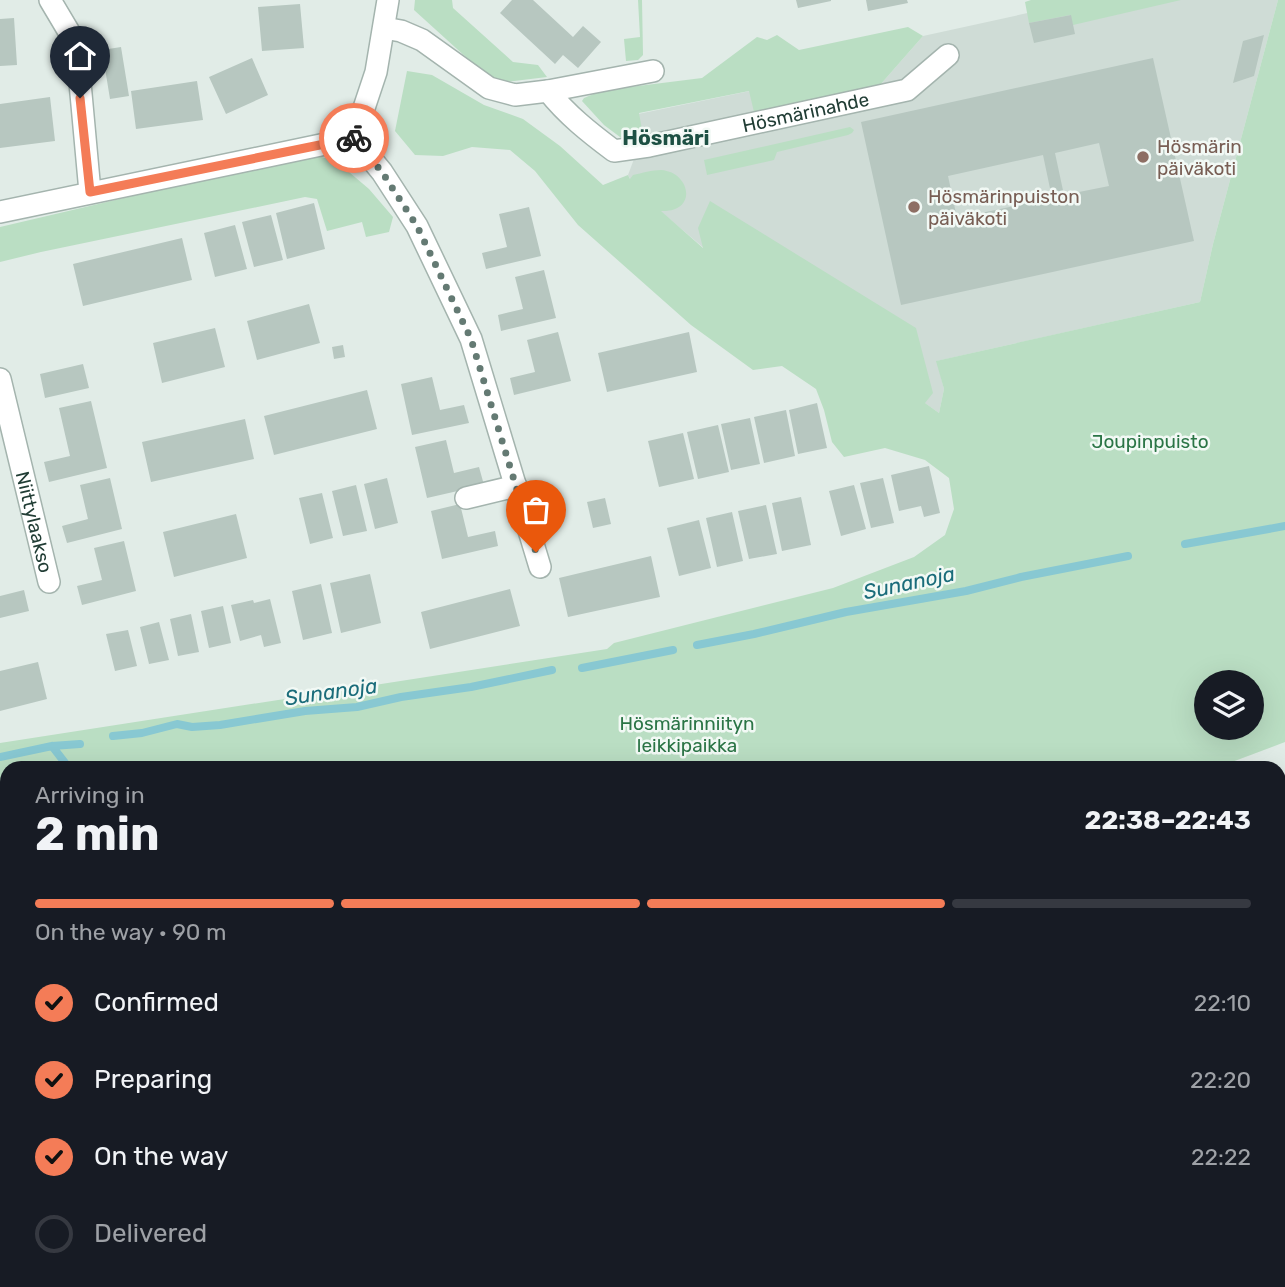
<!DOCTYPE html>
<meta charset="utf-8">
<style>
body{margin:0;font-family:Rubik,sans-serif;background:#242831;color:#f1f3f6;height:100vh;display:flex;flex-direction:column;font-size:26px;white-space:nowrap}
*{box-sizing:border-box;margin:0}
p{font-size:23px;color:#9ea1a6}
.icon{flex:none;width:38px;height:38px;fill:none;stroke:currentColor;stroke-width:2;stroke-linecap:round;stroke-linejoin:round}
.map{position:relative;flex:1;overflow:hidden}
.sheet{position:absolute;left:0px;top:761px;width:1286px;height:527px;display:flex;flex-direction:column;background:#171b24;border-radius:21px 21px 0 0;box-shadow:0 7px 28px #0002}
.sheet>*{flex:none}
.controls{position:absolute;left:1194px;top:670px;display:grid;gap:14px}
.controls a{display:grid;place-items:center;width:70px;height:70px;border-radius:50%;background:#171b24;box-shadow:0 7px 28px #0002;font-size:35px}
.pin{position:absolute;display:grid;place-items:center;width:60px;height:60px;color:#fff;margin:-72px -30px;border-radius:50% 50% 50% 0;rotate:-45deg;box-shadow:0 0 7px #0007}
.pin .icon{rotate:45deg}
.courier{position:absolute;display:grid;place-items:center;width:70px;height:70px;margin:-35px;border:5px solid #f47c57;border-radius:50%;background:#fff;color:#222;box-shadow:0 2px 9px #0007}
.overview em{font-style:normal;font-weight:700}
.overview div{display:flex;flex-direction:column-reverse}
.overview{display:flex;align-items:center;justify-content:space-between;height:119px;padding:0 35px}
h1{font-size:46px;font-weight:700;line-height:52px}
.bar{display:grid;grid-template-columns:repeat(4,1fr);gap:10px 7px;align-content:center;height:84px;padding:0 35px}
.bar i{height:9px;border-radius:5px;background:#363941}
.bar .on{background:#f47c57}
.bar p{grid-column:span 4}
ol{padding:0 35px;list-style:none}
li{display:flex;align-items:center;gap:21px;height:77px}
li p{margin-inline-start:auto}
li .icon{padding:7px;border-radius:50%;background:#f47c57;color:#111;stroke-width:4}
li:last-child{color:#9ea1a6}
li i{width:38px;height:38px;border:4px solid #363941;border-radius:50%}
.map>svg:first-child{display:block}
.built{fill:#cfdcd6}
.green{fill:#badec3;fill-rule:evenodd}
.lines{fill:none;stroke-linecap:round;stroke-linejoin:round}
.stream{stroke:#88c8d2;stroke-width:8}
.building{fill:#b7c7c0;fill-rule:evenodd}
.minor-casing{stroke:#a4b4ae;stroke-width:24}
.minor{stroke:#fff;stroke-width:21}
.done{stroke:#647a73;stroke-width:7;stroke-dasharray:0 12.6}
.route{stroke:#f47c57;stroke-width:9}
.education-dot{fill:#8d6e63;stroke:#f2f9f5;stroke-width:2.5}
.labels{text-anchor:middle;stroke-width:5;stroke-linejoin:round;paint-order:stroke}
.street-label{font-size:19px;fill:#213d35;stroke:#f2f9f5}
.education-label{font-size:19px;fill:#785e54;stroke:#f2f9f5;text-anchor:start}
.park-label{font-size:19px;fill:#2b7546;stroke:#f2f9f5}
.neighbourhood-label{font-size:21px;font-weight:bold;fill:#1d5043;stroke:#f2f9f5}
.water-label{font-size:21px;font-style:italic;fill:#1a6c7a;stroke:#f2f9f5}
</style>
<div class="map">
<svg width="1285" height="1287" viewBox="0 0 1285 1287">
<rect width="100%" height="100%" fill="#e1ece7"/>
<path class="built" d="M 1087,0 L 1278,0 L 1213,244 L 1200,302 L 937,361 L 944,389 L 939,413 L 705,249 L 659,210 L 632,182 L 628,175 L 643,135 L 638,114 L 750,91 L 755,112 L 880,85 L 923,36 Z
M 65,1281 L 437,1281 L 437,1287 L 63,1287 Z"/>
<path class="green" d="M 415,0 L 452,0 L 453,8 L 513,62 L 538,65 L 547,77 L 498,83 L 489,78 L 414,10 Z
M 638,0 L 642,0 L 643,55 L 638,60 L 626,61 L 624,39 L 640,37 Z
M 1031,0 L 1181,0 L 1073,25 L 1070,15 L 1029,23 L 1025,2 Z
M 1278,0 L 1285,0 L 1285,742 L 1216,768 L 7,768 L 7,1281 L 65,1281 L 63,1287 L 0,1287 L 0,743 L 607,649 L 614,643 L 833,588 L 914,557 L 945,535 L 954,509 L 949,478 L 925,460 L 885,448 L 844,457 L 832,442 L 824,410 L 816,389 L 782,366 L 753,370 L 691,325 L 578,225 L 535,171 L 510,150 L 472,147 L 443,156 L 415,155 L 395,131 L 407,71 L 432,75 L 484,105 L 523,119 L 560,146 L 603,185 L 628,175 L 630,179 L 633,175 C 642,173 652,170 661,170 C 691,172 698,213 661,211 L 703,248 L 698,228 L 710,201 L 916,328 L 933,393 L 925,403 L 939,413 L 944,389 L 936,361 L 1200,302 L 1213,244 ZM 1206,682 L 1251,682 L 1251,728 L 1206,728 Z
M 908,27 L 923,36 L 880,85 L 754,112 L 749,91 L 639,113 L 643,135 L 624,140 L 604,125 L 582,101 L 584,98 L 608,88 L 630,87 L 702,78 L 757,37 L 767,40 L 777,35 L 799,50 Z
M 850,127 L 854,130 L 852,133 L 848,135 L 777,152 L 774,160 L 707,175 L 704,160 Z
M 311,154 L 336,161 L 369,189 L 393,217 L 389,232 L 366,237 L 362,222 L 327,231 L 317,199 L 305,197 L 41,252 L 0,262 L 0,227 Z
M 87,1281 L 181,1281 L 170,1287 L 85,1287 Z
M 413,1281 L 510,1281 L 508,1287 L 412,1287 Z"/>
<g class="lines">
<path class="stream" d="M 1185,544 L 1285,526
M 697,645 L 754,634 L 846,612 L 966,591 L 1021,577 L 1128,556
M 582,668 L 673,650
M 113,736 L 142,733 L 177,724 L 192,727 L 220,725 L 305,711 L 357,707 L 401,697 L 471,687 L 552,670
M 52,746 L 69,768
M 0,757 L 52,746 L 80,744
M 9,1287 L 12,1281"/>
</g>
<path class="building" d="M 512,0 L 533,0 L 573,37 L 583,26 L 601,42 L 578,68 L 563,55 L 555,64 L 500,13 Z
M 796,0 L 831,0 L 831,1 L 798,8 Z
M 866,0 L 907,0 L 908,3 L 868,11 Z
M 300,4 L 304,48 L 262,51 L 258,7 Z
M 1071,15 L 1075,34 L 1034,43 L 1029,23 Z
M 14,18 L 17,65 L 0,66 L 0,19 Z
M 1264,35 L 1254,76 L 1233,83 L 1243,41 Z
M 121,47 L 129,96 L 110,99 L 102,50 Z
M 252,58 L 268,95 L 226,114 L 209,77 Z
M 1153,58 L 1194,241 L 901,305 L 861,122 ZM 1099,143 L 1109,186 L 1064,195 L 1055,153 ZM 1043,155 L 1052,198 L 957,218 L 948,176 Z
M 197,81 L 203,120 L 136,129 L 131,91 Z
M 50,97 L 55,141 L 0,148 L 0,104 Z
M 314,203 L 325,249 L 287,259 L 276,213 Z
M 529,207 L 541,256 L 486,269 L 482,253 L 507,247 L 499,214 Z
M 271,215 L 283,260 L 254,267 L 242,222 Z
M 235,225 L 247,269 L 215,277 L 204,233 Z
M 182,238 L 192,280 L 83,306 L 73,264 Z
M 544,270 L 556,318 L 501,331 L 498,315 L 523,309 L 515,277 Z
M 309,304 L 320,343 L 257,360 L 247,321 Z
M 215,328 L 225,367 L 162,383 L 153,343 Z
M 558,332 L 571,381 L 514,395 L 510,378 L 535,372 L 527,340 Z
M 689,332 L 697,372 L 607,392 L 598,353 Z
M 343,345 L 345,357 L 334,359 L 332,347 Z
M 83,364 L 89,388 L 45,398 L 40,374 Z
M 432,377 L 440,410 L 464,405 L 469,423 L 412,435 L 401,384 Z
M 367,390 L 377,429 L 274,455 L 264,416 Z
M 91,401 L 107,468 L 49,482 L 44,462 L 70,456 L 59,408 Z
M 817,403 L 827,448 L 798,454 L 789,410 Z
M 786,410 L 795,456 L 764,463 L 754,417 Z
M 750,418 L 760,464 L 731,470 L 721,424 Z
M 245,419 L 254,459 L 151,482 L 142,442 Z
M 718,425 L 729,472 L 698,479 L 687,432 Z
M 683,433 L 694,479 L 659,487 L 648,441 Z
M 446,440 L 454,473 L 479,467 L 484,485 L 427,498 L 415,447 Z
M 929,466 L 940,513 L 924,517 L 921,506 L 899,511 L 891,475 Z
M 110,478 L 122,529 L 67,543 L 62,526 L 88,519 L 80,485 Z
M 387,478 L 398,523 L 375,529 L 364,484 Z
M 883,478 L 894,523 L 871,528 L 860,483 Z
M 356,485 L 367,531 L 343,536 L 332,491 Z
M 854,485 L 866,529 L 841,536 L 829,491 Z
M 322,493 L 333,538 L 310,544 L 299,498 Z
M 801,497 L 811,545 L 782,551 L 772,503 Z
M 605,498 L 611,524 L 593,528 L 587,502 Z
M 460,504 L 468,537 L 495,531 L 498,546 L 442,559 L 431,511 Z
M 766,505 L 777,554 L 749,559 L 738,511 Z
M 732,512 L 743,561 L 717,567 L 706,518 Z
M 236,514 L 247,558 L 174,577 L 163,532 Z
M 699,520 L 711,568 L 679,576 L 667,528 Z
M 124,541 L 136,591 L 82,605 L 77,586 L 102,580 L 94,548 Z
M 651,556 L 660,597 L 568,617 L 559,578 Z
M 370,574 L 381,623 L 341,633 L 330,583 Z
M 321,584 L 332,633 L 303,640 L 292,591 Z
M 510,589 L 520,626 L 430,649 L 421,612 Z
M 24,590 L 29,611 L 0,618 L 0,596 Z
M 270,599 L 281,643 L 264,647 L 261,635 L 240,641 L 231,605 L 253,600 L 254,603 Z
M 223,606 L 231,643 L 209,648 L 201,611 Z
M 191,614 L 199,652 L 178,656 L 170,619 Z
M 159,622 L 169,660 L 149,664 L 140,627 Z
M 128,630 L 137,666 L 115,671 L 106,634 Z
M 38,662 L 47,699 L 0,711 L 0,671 Z
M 1285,785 L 1285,838 L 1279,841 L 1279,787 Z
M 1285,1113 L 1285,1148 L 1279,1145 L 1279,1124 Z
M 1285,1183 L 1285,1242 L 1279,1239 L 1279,1185 L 1283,1187 Z
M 311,1281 L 408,1281 L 407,1287 L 310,1287 Z
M 679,1281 L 725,1281 L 723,1287 L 677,1287 Z
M 835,1281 L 889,1281 L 888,1287 L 838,1287 L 834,1286 Z"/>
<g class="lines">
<g class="minor-casing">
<g id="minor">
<path d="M 50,0 L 75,42 L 77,50 L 90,192"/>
<path d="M 384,28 L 401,31 L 422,40 L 489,88 L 515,95 L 548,91 L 653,71"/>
<path id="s1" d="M 548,91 C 567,115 590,133 614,151 L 649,146 L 907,90 L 948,55"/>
<path d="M 354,138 L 382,172 L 417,226 L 471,339 L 540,567"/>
<path d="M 354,138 L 376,72 L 388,0"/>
<path d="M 0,212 L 354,138"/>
<path id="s2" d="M 0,379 L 49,582"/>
<path d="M 466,498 L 516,486"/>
<path d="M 1279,890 L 1285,888"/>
<path d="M 629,1287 L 629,1281"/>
<path d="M 929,1287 L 930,1281"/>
</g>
</g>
<use href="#minor" class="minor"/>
</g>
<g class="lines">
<path class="done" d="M 354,138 L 382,172 L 417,226 L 471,339 L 536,552"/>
<path class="route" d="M 80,98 L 90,192 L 354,138"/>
</g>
<g class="education-dot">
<circle cx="1143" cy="157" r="7"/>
<circle cx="914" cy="207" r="7"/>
</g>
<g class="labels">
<g class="street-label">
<text dy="7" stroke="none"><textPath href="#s1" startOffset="285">Hösmärinahde</textPath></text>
<text dy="7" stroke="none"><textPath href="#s2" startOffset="147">Niittylaakso</textPath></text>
</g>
<g class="education-label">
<text x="1157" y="153">Hösmärin<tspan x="1157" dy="22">päiväkoti</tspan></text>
<text x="928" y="203">Hösmärinpuiston<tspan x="928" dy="22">päiväkoti</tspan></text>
</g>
<g class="park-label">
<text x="1150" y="448">Joupinpuisto</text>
<text x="687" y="730">Hösmärinniityn<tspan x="687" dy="22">leikkipaikka</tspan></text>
</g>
<g class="neighbourhood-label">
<text x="666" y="145">Hösmäri</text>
</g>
<g class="water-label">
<text transform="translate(909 583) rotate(-12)" y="7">Sunanoja</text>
<text transform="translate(331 692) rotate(-8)" y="7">Sunanoja</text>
</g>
</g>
</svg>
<div class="controls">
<a><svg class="icon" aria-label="layers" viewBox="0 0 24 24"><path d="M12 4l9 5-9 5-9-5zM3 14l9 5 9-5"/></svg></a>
</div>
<div class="pin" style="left:536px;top:552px;background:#ea580c"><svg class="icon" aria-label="bag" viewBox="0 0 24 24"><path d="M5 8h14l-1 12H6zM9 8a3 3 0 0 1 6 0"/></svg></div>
<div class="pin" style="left:80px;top:98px;background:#1f2937"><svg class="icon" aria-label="home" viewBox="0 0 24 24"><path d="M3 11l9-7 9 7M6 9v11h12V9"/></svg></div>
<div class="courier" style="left:354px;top:138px"><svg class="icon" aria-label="bike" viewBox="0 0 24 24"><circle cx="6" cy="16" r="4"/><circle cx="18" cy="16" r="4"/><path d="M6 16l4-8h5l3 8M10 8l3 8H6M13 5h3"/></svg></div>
<section class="sheet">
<div class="overview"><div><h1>2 min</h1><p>Arriving in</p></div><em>22:38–22:43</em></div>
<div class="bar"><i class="on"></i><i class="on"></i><i class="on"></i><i></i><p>On the way · 90 m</p></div>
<ol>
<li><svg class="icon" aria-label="check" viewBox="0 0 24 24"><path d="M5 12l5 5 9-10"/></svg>Confirmed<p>22:10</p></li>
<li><svg class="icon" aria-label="check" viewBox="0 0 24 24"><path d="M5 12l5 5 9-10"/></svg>Preparing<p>22:20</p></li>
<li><svg class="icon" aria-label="check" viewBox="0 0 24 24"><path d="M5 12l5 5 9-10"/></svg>On the way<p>22:22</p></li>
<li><i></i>Delivered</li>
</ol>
</section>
</div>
